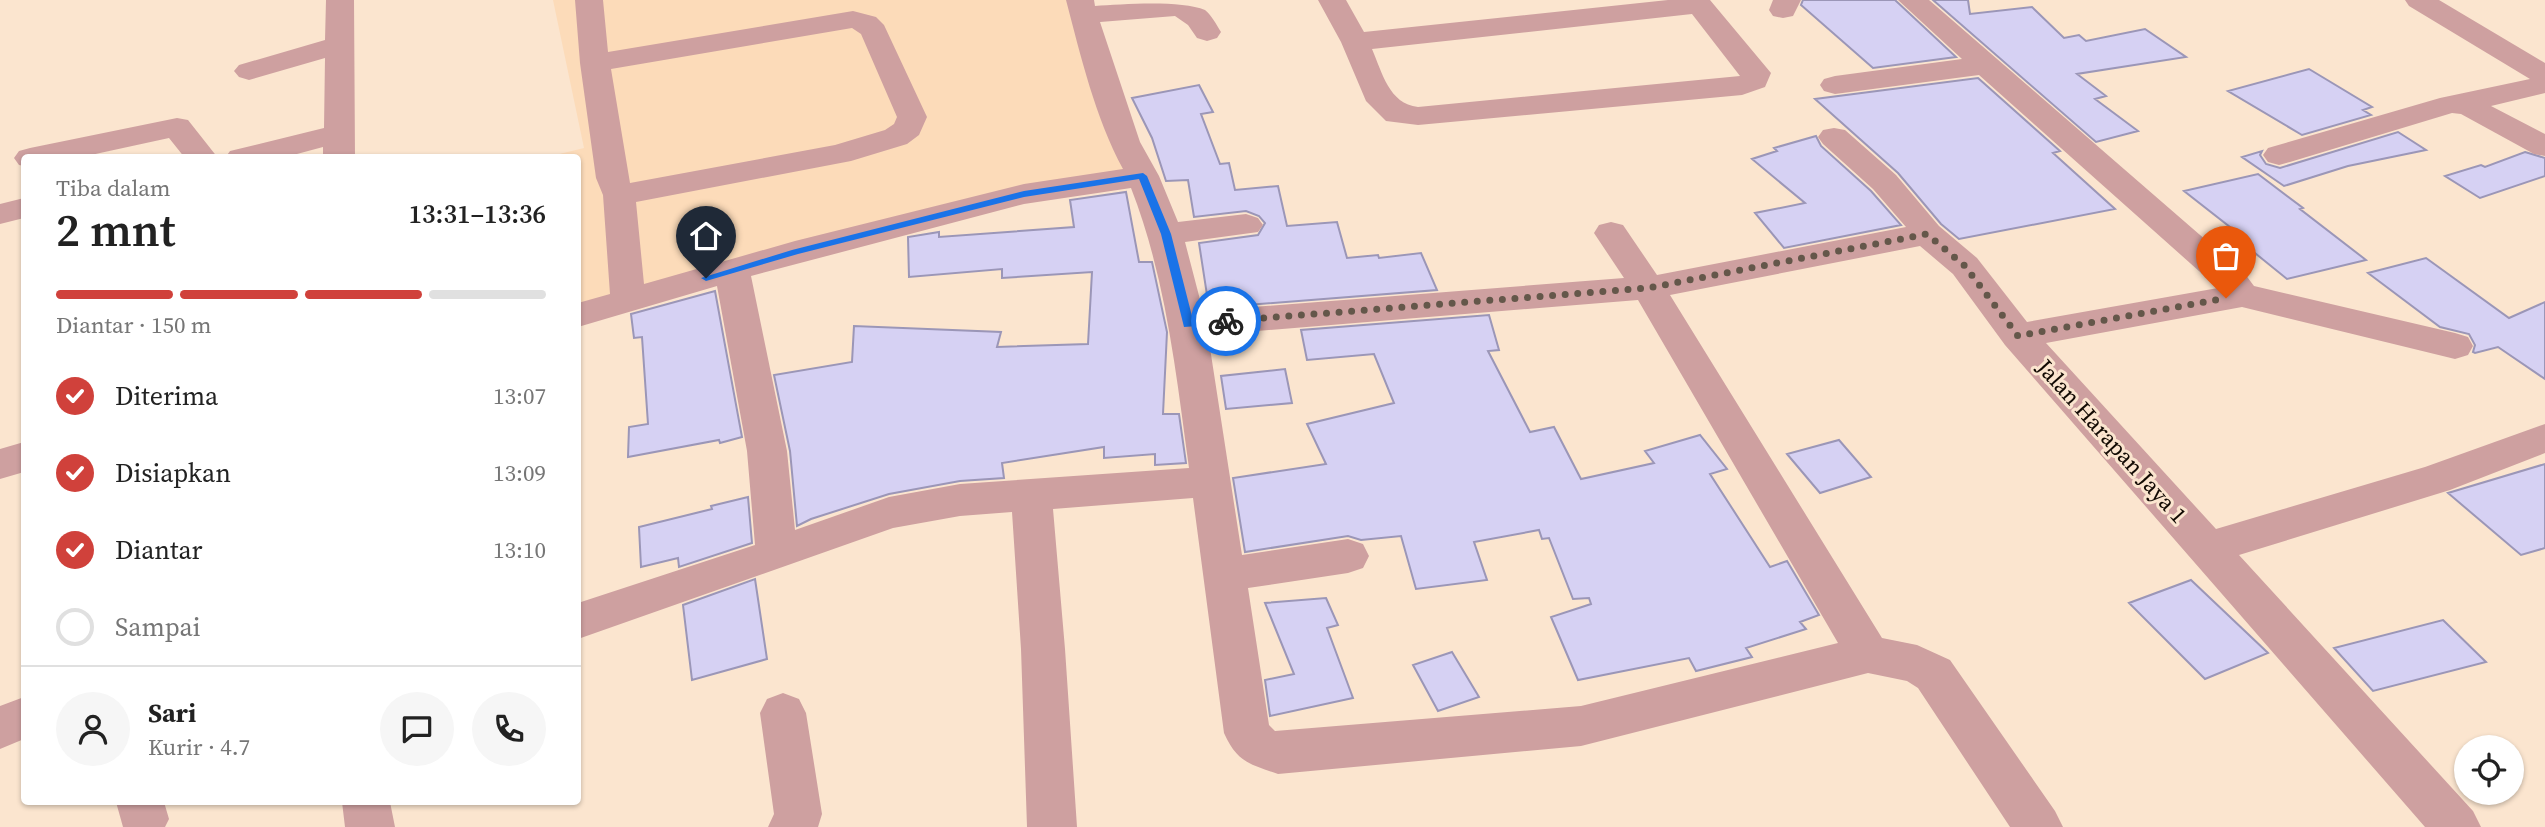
<!DOCTYPE html>
<html lang="id">
<meta charset="utf-8">
<style>
body{margin:0;font-family:"Source Serif 4",serif;background:#f6f6f6;color:#222;height:100vh;display:flex;flex-direction:column;font-size:26px;white-space:nowrap}
*{box-sizing:border-box;margin:0}
p{font-size:23px;color:#767676}
.icon{flex:none;width:38px;height:38px;fill:none;stroke:currentColor;stroke-width:2;stroke-linecap:round;stroke-linejoin:round}
.map{position:relative;flex:1;overflow:hidden}
.side{position:absolute;left:21px;top:154px;width:560px;height:651px;display:flex;flex-direction:column;background:#fff;border-radius:7px;box-shadow:0 2px 5px #0004}
.side>*{flex:none}
.buttons{position:absolute;left:2454px;top:735px;display:grid;gap:14px}
.buttons a{display:grid;place-items:center;width:70px;height:70px;border-radius:50%;background:#fff;box-shadow:0 2px 5px #0004;font-size:35px}
.pin{position:absolute;display:grid;place-items:center;width:60px;height:60px;color:#fff;margin:-72px -30px;border-radius:50% 50% 50% 0;rotate:-45deg;box-shadow:0 0 7px #0007}
.pin .icon{rotate:45deg}
.courier{position:absolute;display:grid;place-items:center;width:70px;height:70px;margin:-35px;border:5px solid #1a73e8;border-radius:50%;background:#fff;color:#222;box-shadow:0 2px 9px #0007}
.overview em{font-style:normal;font-weight:600}
.overview div{display:flex;flex-direction:column-reverse}
.overview{display:flex;align-items:center;justify-content:space-between;height:119px;padding:0 35px}
h1{font-size:46px;font-weight:600;line-height:52px}
.bar{display:grid;grid-template-columns:repeat(4,1fr);gap:10px 7px;align-content:center;height:84px;padding:0 35px}
.bar i{height:9px;border-radius:5px;background:#e0e0e0}
.bar .active{background:#d0413b}
.bar p{grid-column:span 4}
.line{display:flex;align-items:center;gap:18px;padding:0 35px;border-top:2px solid #e0e0e0}
.line div{flex:1}
.round{display:grid;place-items:center;flex:none;width:74px;height:74px;border-radius:37px;background:#f6f6f6}
ol{padding:0 35px;list-style:none}
li{display:flex;align-items:center;gap:21px;height:77px}
li p{margin-inline-start:auto}
li .icon{padding:7px;border-radius:50%;background:#d0413b;color:#fff;stroke-width:4}
li:last-child{color:#767676}
li i{width:38px;height:38px;border:4px solid #e0e0e0;border-radius:50%}
.map>svg:first-child{display:block}
.built{fill:#fcdbb9}
.building{fill:#d6d1f3;stroke:#9b96b7;stroke-width:2}
.lines{fill:none;stroke-linecap:round;stroke-linejoin:round}
.minor{fill:#cea0a0;fill-rule:evenodd}
.route{fill:#1a73e8}
.done{stroke:#64574a;stroke-width:7;stroke-dasharray:0 12.6}
.labels{text-anchor:middle;stroke-width:6;stroke-linejoin:round;paint-order:stroke}
.street-label{font-size:23px;fill:#120a03;stroke:#fbe5cf}
</style>
<div class="map">
<svg width="2545" height="827" viewBox="0 0 2545 827">
<rect width="100%" height="100%" fill="#fbe5cf"/>
<path class="built" d="M 553,0 L 1078,0 L 1126,174 L 787,247 L 578,307 L 578,158 L 543,158 L 584,148 Z"/>
<path class="building" d="M 1803,0 L 1895,0 L 1956,57 L 1873,68 L 1801,5 Z
M 1933,0 L 1968,0 L 1970,14 L 2032,7 L 2064,38 L 2079,35 L 2086,41 L 2145,29 L 2186,57 L 2077,74 L 2106,96 L 2095,99 L 2138,131 L 2096,142 Z
M 2309,69 L 2372,107 L 2363,110 L 2371,115 L 2302,135 L 2228,91 Z
M 1978,78 L 2060,151 L 2053,153 L 2115,209 L 1959,239 L 1941,224 L 1898,173 L 1815,99 Z
M 1199,85 L 1213,112 L 1201,114 L 1220,164 L 1229,163 L 1235,190 L 1278,186 L 1287,226 L 1337,222 L 1347,258 L 1378,255 L 1379,258 L 1421,253 L 1437,290 L 1209,308 L 1199,243 L 1258,235 L 1265,223 L 1259,216 L 1246,211 L 1194,217 L 1188,180 L 1166,181 L 1152,138 L 1132,98 Z
M 2398,132 L 2426,150 L 2348,166 L 2284,186 L 2242,157 L 2262,151 L 2260,155 L 2266,164 L 2280,168 Z
M 1816,136 L 1821,146 L 1871,191 L 1901,225 L 1784,248 L 1755,213 L 1805,203 L 1752,159 L 1777,151 L 1774,148 Z
M 2525,152 L 2545,158 L 2545,176 L 2480,198 L 2445,176 L 2481,165 L 2485,167 Z
M 2258,174 L 2303,208 L 2300,209 L 2366,260 L 2287,279 L 2229,232 L 2235,231 L 2184,191 Z
M 1126,192 L 1139,262 L 1152,262 L 1167,332 L 1163,414 L 1179,414 L 1186,463 L 1155,465 L 1155,454 L 1104,458 L 1104,447 L 1002,463 L 1004,478 L 960,481 L 889,494 L 811,519 L 797,526 L 790,451 L 774,375 L 852,362 L 854,326 L 1001,332 L 997,347 L 1088,344 L 1092,272 L 1002,278 L 1002,269 L 909,277 L 908,237 L 939,232 L 939,237 L 1074,227 L 1070,200 Z
M 2426,258 L 2509,318 L 2545,302 L 2545,379 L 2498,347 L 2475,353 L 2473,352 L 2475,345 L 2469,334 L 2440,327 L 2368,273 Z
M 715,291 L 742,437 L 720,443 L 719,440 L 628,457 L 629,427 L 648,424 L 642,337 L 634,338 L 631,314 Z
M 1489,315 L 1499,350 L 1488,351 L 1530,432 L 1554,427 L 1581,479 L 1654,463 L 1645,451 L 1700,435 L 1727,469 L 1710,474 L 1770,567 L 1787,561 L 1819,615 L 1800,622 L 1806,629 L 1746,648 L 1752,657 L 1696,671 L 1689,658 L 1578,680 L 1551,617 L 1591,604 L 1589,598 L 1573,599 L 1549,538 L 1542,539 L 1539,530 L 1474,542 L 1487,580 L 1416,589 L 1401,536 L 1361,540 L 1348,536 L 1245,552 L 1233,478 L 1326,464 L 1307,424 L 1394,403 L 1374,354 L 1307,360 L 1301,330 Z
M 1285,369 L 1292,403 L 1226,409 L 1221,376 Z
M 1839,440 L 1871,477 L 1820,493 L 1787,454 Z
M 2545,464 L 2545,548 L 2521,555 L 2448,493 Z
M 748,497 L 752,543 L 679,567 L 678,558 L 641,567 L 639,527 L 712,509 L 711,506 Z
M 755,579 L 767,659 L 692,680 L 683,605 Z
M 2191,580 L 2268,653 L 2205,679 L 2129,603 Z
M 1326,598 L 1338,625 L 1327,628 L 1353,698 L 1270,716 L 1265,680 L 1294,674 L 1265,603 Z
M 2443,620 L 2486,662 L 2373,691 L 2334,648 Z
M 1452,652 L 1479,697 L 1438,711 L 1413,665 Z"/>
<g class="lines">
<path class="minor" d="M 326,0 L 354,0 L 355,158 L 323,158 L 323,147 L 282,158 L 225,158 L 230,151 L 324,128 L 325,58 L 249,80 L 239,77 L 234,71 L 239,65 L 325,40 Z
M 575,0 L 603,0 L 608,52 L 853,11 L 876,17 L 884,25 L 927,117 L 919,135 L 907,144 L 851,161 L 636,202 L 644,284 L 795,241 L 1024,184 L 1123,169 C 1095,117 1081,57 1066,0 L 1094,0 L 1095,6 C 1123,4 1182,0 1205,10 C 1212,16 1216,24 1221,32 L 1217,38 L 1207,41 L 1197,38 L 1188,25 L 1175,16 L 1100,22 L 1140,142 L 1159,176 L 1178,222 L 1246,214 L 1258,218 L 1263,225 L 1258,232 L 1185,242 L 1203,311 L 1624,278 L 1594,233 L 1599,225 L 1611,222 L 1623,225 L 1657,275 L 1906,227 L 1873,189 L 1823,144 L 1818,137 L 1823,130 L 1834,128 L 1845,130 L 1896,175 L 1939,226 L 1977,258 L 2027,322 L 2218,288 L 1979,75 L 1835,94 L 1824,91 L 1820,85 L 1824,79 L 1835,76 L 1962,59 L 1898,0 L 1929,0 L 2245,274 L 2254,286 L 2455,333 L 2468,337 L 2473,346 L 2468,355 L 2455,359 L 2242,307 L 2046,343 L 2216,529 L 2425,467 L 2545,424 L 2545,453 L 2450,490 L 2239,555 L 2473,811 L 2481,827 L 2425,827 L 2005,345 L 1953,274 L 1920,246 L 1670,295 L 1882,638 L 1917,645 L 1950,660 L 2055,811 L 2063,827 L 2010,827 L 1918,688 L 1907,681 L 1868,673 L 1581,746 L 1278,774 C 1249,764 1237,762 1224,733 L 1193,498 L 1053,509 L 1065,649 L 1077,827 L 1027,827 L 1021,649 L 1012,512 L 960,516 L 893,528 L 578,639 L 578,603 L 755,545 L 747,451 L 717,286 L 578,327 L 578,303 L 610,294 L 603,195 L 596,178 L 580,63 ZM 852,28 L 861,34 L 897,117 L 894,124 L 885,130 L 835,145 L 630,183 L 611,69 ZM 1131,188 C 1166,278 1176,373 1189,468 L 960,484 L 889,497 L 795,530 L 787,451 L 751,276 L 1024,204 ZM 1638,300 L 1838,643 L 1581,706 L 1275,731 L 1269,725 L 1248,588 L 1348,573 L 1363,568 L 1369,556 L 1363,544 L 1348,539 L 1242,555 L 1208,335 Z
M 1318,0 L 1346,0 L 1364,32 L 1668,0 L 1710,0 L 1771,73 L 1765,87 L 1742,95 L 1418,125 L 1386,121 L 1366,101 L 1341,42 ZM 1692,14 L 1740,76 L 1418,107 C 1389,104 1382,72 1372,49 Z
M 1773,0 L 1801,0 L 1793,16 L 1783,18 L 1773,16 L 1769,10 Z
M 2405,0 L 2439,0 L 2545,63 L 2545,93 L 2491,106 L 2545,134 L 2545,156 L 2534,154 L 2461,114 L 2452,113 L 2290,162 L 2279,165 L 2268,162 L 2263,155 L 2268,148 L 2440,98 L 2530,79 L 2409,6 Z
M 177,118 L 188,120 L 218,158 L 185,158 L 169,138 L 77,158 L 24,158 L 24,166 L 19,165 L 14,158 L 19,151 L 30,148 Z
M 24,198 L 24,218 L 0,224 L 0,204 Z
M 24,442 L 24,472 L 0,479 L 0,449 Z
M 783,693 L 799,699 L 806,713 L 822,814 L 818,827 L 768,827 L 774,814 L 760,713 L 767,699 Z
M 24,697 L 24,739 L 0,749 L 0,706 Z
M 116,802 L 164,802 L 169,819 L 165,827 L 123,827 Z
M 342,802 L 390,802 L 395,827 L 345,827 Z"/>
</g>
<path class="route" d="M 1143,173 L 1147,176 L 1171,234 L 1193,320 L 1226,318 L 1231,321 L 1229,324 L 1184,327 L 1161,234 L 1139,179 L 1024,197 L 798,254 L 706,281 L 701,278 L 792,250 L 1024,191 Z"/>
<g class="lines">
<path class="done" d="M 1226,321 L 1648,288 L 1927,234 L 1965,266 L 2018,336 L 2226,298"/>
</g>
<g class="labels">
<g class="street-label">
<text transform="translate(2112 441) rotate(48)" y="8">Jalan Harapan Jaya 1</text>
</g>
</g>
</svg>
<div class="buttons">
<a><svg class="icon" aria-label="locate" viewBox="0 0 24 24"><circle cx="12" cy="12" r="6"/><path d="M12 2v4M12 18v4M2 12h4M18 12h4"/></svg></a>
</div>
<div class="pin" style="left:2226px;top:298px;background:#ea580c"><svg class="icon" aria-label="bag" viewBox="0 0 24 24"><path d="M5 8h14l-1 12H6zM9 8a3 3 0 0 1 6 0"/></svg></div>
<div class="pin" style="left:706px;top:278px;background:#1f2937"><svg class="icon" aria-label="home" viewBox="0 0 24 24"><path d="M3 11l9-7 9 7M6 9v11h12V9"/></svg></div>
<div class="courier" style="left:1226px;top:321px"><svg class="icon" aria-label="bike" viewBox="0 0 24 24"><circle cx="6" cy="16" r="4"/><circle cx="18" cy="16" r="4"/><path d="M6 16l4-8h5l3 8M10 8l3 8H6M13 5h3"/></svg></div>
<section class="side">
<div class="overview"><div><h1>2 mnt</h1><p>Tiba dalam</p></div><em>13:31–13:36</em></div>
<div class="bar"><i class="active"></i><i class="active"></i><i class="active"></i><i></i><p>Diantar · 150 m</p></div>
<ol>
<li><svg class="icon" aria-label="check" viewBox="0 0 24 24"><path d="M5 12l5 5 9-10"/></svg>Diterima<p>13:07</p></li>
<li><svg class="icon" aria-label="check" viewBox="0 0 24 24"><path d="M5 12l5 5 9-10"/></svg>Disiapkan<p>13:09</p></li>
<li><svg class="icon" aria-label="check" viewBox="0 0 24 24"><path d="M5 12l5 5 9-10"/></svg>Diantar<p>13:10</p></li>
<li><i></i>Sampai</li>
</ol>
<div class="line" style="height:126px"><a class="round"><svg class="icon" aria-label="person" viewBox="0 0 24 24"><circle cx="12" cy="8" r="4"/><path d="M4 21q1-7 8-7t8 7"/></svg></a><div><b>Sari</b><p>Kurir · 4.7</p></div><a class="round"><svg class="icon" aria-label="chat" viewBox="0 0 24 24"><path d="M4 5h16v11H9l-5 4z"/></svg></a><a class="round"><svg class="icon" aria-label="phone" viewBox="0 0 24 24"><path d="M5 4h4l2 5-3 2q2 4 5 5l2-3 5 2v4C11 20 4 13 5 4z"/></svg></a></div>
</section>
</div>
